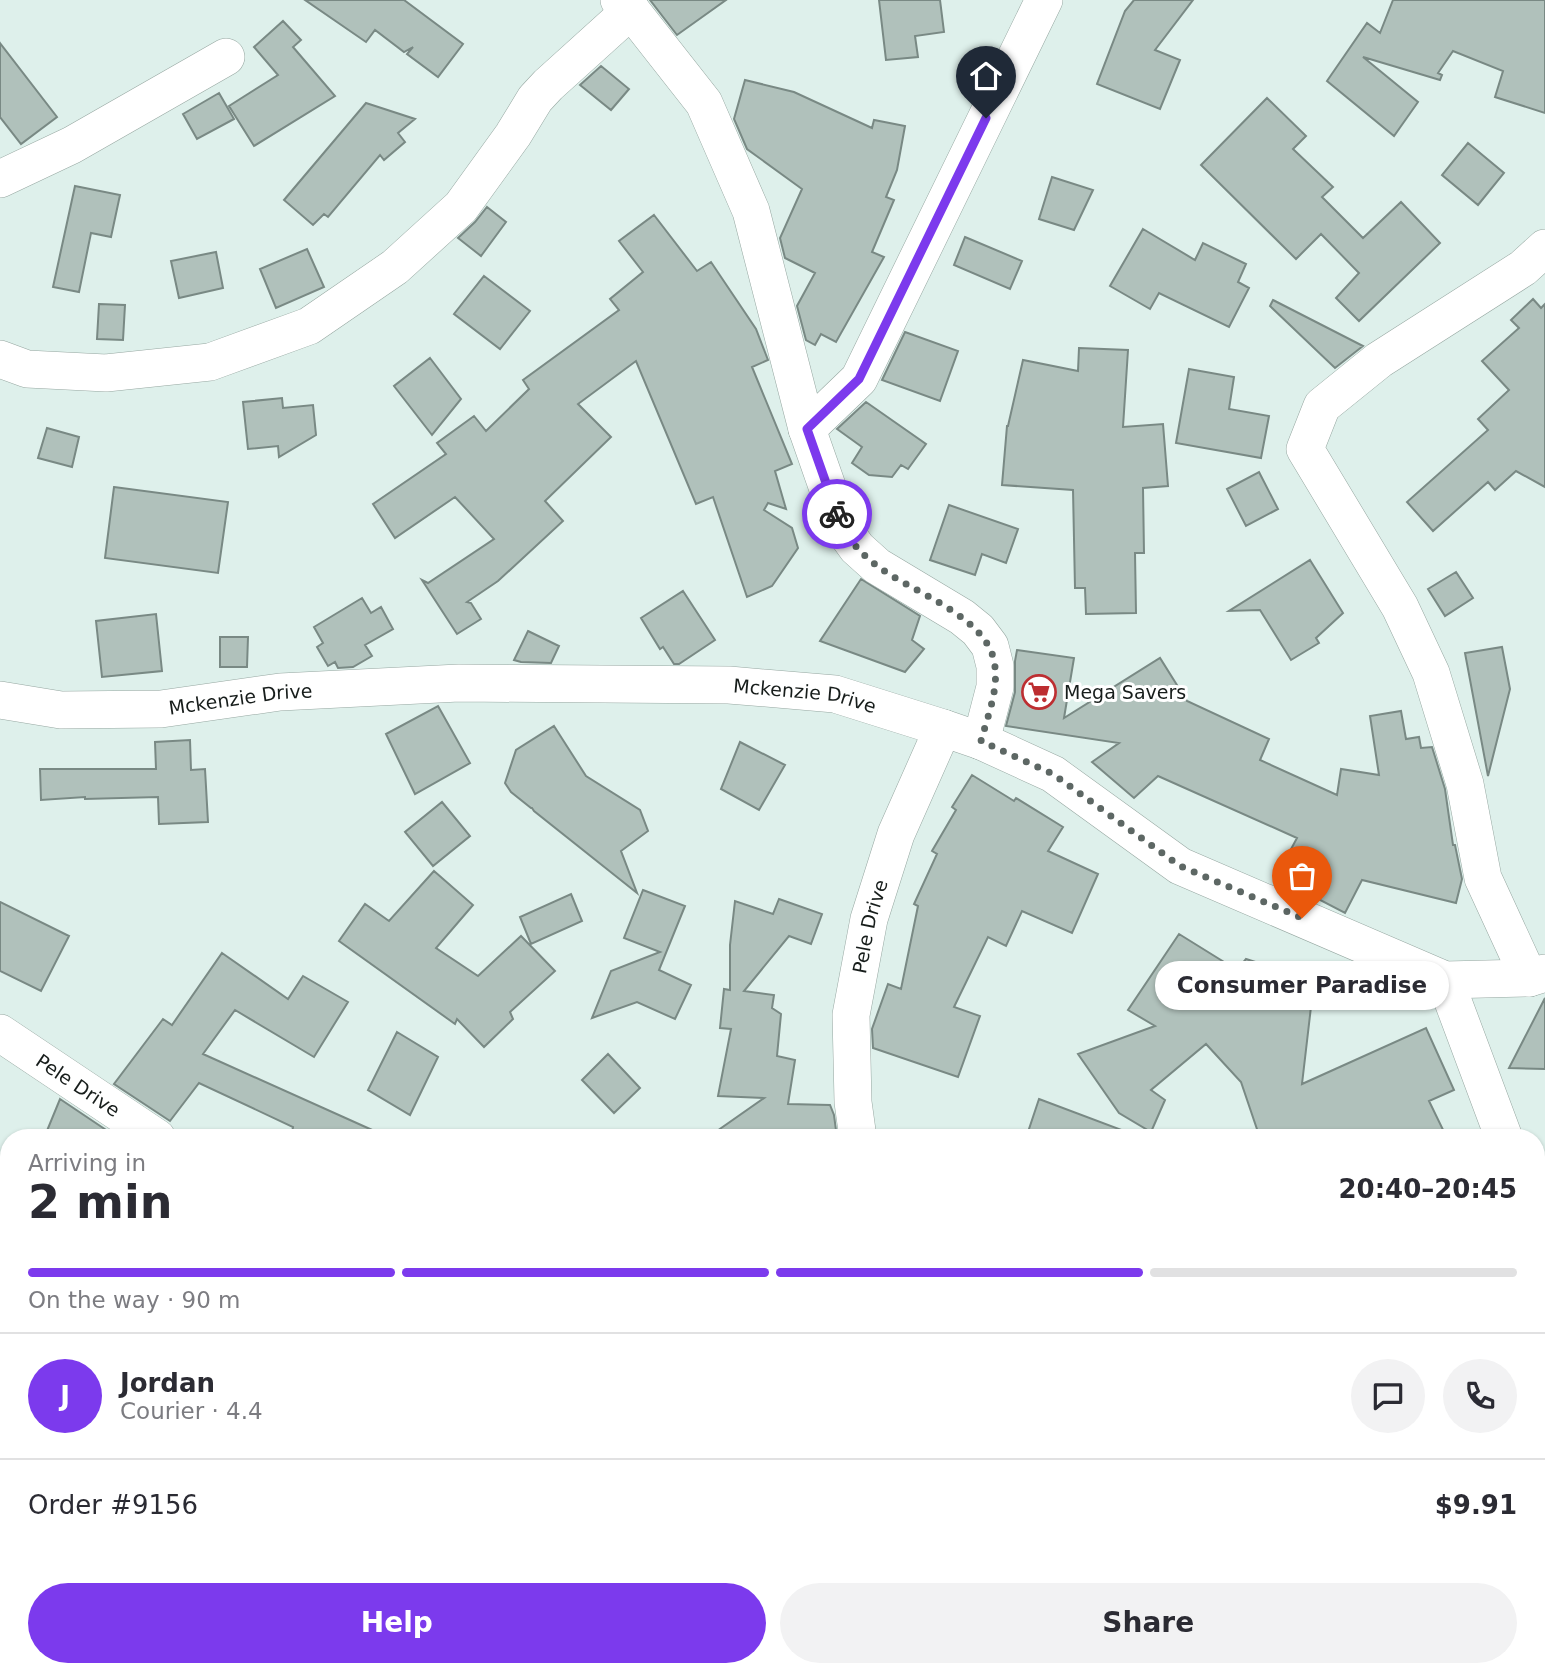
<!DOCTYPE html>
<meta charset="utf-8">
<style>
body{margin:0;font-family:"DejaVu Sans",sans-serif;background:#f2f2f3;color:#2b2b33;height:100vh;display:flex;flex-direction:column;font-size:26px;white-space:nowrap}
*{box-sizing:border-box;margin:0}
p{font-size:23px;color:#7c7c81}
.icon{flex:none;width:38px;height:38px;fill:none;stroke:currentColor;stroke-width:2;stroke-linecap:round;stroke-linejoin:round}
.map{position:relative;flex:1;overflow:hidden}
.panel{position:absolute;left:0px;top:1129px;width:1545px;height:548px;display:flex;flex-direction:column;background:#fff;border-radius:28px 28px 0 0;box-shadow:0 2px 5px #0004}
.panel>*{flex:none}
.pin{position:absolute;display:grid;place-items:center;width:60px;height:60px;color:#fff;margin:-72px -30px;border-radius:50% 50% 50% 0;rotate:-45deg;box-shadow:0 0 7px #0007}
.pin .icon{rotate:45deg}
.courier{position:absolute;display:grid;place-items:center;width:70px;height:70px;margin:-35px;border:5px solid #7c3aed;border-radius:50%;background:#fff;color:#222;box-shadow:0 2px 9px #0007}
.bubble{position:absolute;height:49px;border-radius:24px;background:#fff;box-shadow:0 2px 5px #0004;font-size:23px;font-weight:600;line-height:49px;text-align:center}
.headline em{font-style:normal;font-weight:600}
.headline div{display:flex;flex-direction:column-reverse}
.headline{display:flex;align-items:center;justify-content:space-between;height:119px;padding:0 28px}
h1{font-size:46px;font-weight:600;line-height:52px}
.bar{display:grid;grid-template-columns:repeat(4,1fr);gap:10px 7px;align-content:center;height:84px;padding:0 28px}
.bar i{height:9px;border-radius:5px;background:#e1e1e2}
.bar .on{background:#7c3aed}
.bar p{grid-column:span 4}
.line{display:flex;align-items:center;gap:18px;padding:0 28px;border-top:2px solid #e1e1e2}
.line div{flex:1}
.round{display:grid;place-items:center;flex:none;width:74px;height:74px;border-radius:37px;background:#f2f2f3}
.button{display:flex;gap:14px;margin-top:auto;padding:14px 28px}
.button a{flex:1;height:80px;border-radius:42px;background:#7c3aed;color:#fff;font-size:28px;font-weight:600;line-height:80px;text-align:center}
.button a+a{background:#f2f2f3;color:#2b2b33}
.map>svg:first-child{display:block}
.building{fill:#b0c1bb;stroke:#798984;stroke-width:2}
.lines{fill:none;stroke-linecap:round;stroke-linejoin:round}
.street-casing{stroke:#96a7a1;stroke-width:38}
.street{stroke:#fff;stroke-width:37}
.done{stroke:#5d6764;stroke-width:7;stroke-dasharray:0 12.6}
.route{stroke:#7c3aed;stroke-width:9}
.labels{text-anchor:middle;stroke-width:6;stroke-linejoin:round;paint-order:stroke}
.poi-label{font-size:19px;fill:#171d1b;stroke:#fff;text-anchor:start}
.street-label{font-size:19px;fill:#171d1b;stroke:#fff}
</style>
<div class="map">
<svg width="1545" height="1676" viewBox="0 0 1545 1676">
<rect width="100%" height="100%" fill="#def0eb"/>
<path class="building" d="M 305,0 L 404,0 L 463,44 L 438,77 L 407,54 L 413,47 L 404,52 L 375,30 L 366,42 Z
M 650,0 L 726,0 L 677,35 Z
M 879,0 L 940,0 L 944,32 L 915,36 L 918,57 L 886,60 Z
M 1134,0 L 1193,0 L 1155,50 L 1180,60 L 1160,109 L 1097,84 L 1125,11 Z
M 1393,0 L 1545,0 L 1545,113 L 1495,97 L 1503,71 L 1453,51 L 1438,73 L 1442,75 L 1440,80 L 1363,57 L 1418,102 L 1394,136 L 1327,81 L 1367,23 L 1380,33 Z
M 283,21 L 301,40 L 293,47 L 335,96 L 254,146 L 229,106 L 278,75 L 254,47 Z
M 0,43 L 57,117 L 21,144 L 0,117 Z
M 601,66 L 629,89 L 611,110 L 580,85 Z
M 745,80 L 794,92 L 872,128 L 874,120 L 905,126 L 897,170 L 886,197 L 894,200 L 872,252 L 884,257 L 836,342 L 821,334 L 815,345 L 806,340 L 797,306 L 815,273 L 785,258 L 780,238 L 802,189 L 747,149 L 734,119 Z
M 219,93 L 234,119 L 197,139 L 183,114 Z
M 1267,98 L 1306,136 L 1293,149 L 1333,187 L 1322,197 L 1363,238 L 1401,202 L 1440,243 L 1359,321 L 1336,298 L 1359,273 L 1321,234 L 1296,259 L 1201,165 Z
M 366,103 L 415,119 L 398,133 L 405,142 L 384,160 L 380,155 L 328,217 L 324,214 L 313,225 L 284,200 Z
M 1468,143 L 1504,173 L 1478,205 L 1442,175 Z
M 1052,177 L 1093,190 L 1074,230 L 1039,219 Z
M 75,186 L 120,195 L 111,237 L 91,233 L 79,292 L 53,287 Z
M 487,207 L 506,222 L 481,256 L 458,238 L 475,222 Z
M 654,215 L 697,271 L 711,262 L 756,329 L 768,360 L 752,367 L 792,464 L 775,471 L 786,509 L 768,503 L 764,510 L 792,528 L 798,548 L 772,586 L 747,597 L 713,497 L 696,504 L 636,361 L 578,404 L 611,437 L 545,501 L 563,521 L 498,581 L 467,602 L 471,603 L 481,619 L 457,634 L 422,580 L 428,583 L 494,539 L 455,497 L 395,538 L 373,504 L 446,454 L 437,443 L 474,416 L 486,431 L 529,389 L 523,380 L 619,310 L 610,299 L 643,272 L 619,241 Z
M 1143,229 L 1195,260 L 1203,243 L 1246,264 L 1238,282 L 1249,288 L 1229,327 L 1159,293 L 1150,309 L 1110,286 Z
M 965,237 L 1022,261 L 1010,289 L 954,265 Z
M 307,249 L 324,287 L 276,308 L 260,269 Z
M 216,252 L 223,288 L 179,298 L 171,261 Z
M 484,276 L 530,311 L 500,349 L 454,314 Z
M 1533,299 L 1541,308 L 1545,304 L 1545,487 L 1516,471 L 1495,490 L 1488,482 L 1433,531 L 1407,502 L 1488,430 L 1478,419 L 1509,390 L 1482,361 L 1519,328 L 1511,320 Z
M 1273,300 L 1363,346 L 1335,368 L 1270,306 Z
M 99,304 L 125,305 L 123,340 L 97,339 Z
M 905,332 L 958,351 L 940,401 L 882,380 Z
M 1079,348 L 1128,350 L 1123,427 L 1163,424 L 1168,486 L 1143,488 L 1144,553 L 1135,553 L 1136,613 L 1086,614 L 1085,588 L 1075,588 L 1073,490 L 1002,485 L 1007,426 L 1008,426 L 1023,360 L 1078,371 Z
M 430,358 L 461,399 L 432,435 L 394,386 Z
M 1189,369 L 1234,377 L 1229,409 L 1269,416 L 1261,458 L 1176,443 Z
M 282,398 L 283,408 L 313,405 L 316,435 L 279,457 L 278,446 L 248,449 L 243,402 Z
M 866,402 L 926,444 L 908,469 L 901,465 L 892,477 L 869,475 L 852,463 L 862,447 L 837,429 Z
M 47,428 L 79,437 L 72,467 L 38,458 Z
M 1259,472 L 1278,509 L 1246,526 L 1227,489 Z
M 114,487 L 228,502 L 218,573 L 105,558 Z
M 949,505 L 1018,529 L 1006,563 L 982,554 L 975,575 L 930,560 Z
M 1310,560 L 1343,613 L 1316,638 L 1319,643 L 1291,660 L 1260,610 L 1229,611 Z
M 1456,572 L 1473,598 L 1445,616 L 1428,589 Z
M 861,579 L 920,616 L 912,640 L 924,649 L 905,672 L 820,641 Z
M 683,591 L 715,640 L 679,664 L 674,664 L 663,647 L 660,649 L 641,618 Z
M 362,598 L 371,613 L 381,607 L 393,629 L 365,645 L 372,656 L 353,667 L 338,668 L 335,662 L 328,666 L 317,647 L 323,643 L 314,627 Z
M 156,614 L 162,671 L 102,677 L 96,621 Z
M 528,631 L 559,646 L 551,663 L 521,662 L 514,660 Z
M 220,637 L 248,637 L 247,667 L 220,667 Z
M 1502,647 L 1510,689 L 1488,776 L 1465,653 Z
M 1017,650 L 1074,658 L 1064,718 L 1160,658 L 1187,701 L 1269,739 L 1260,760 L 1337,795 L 1341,769 L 1379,775 L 1370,716 L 1401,711 L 1406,739 L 1419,737 L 1421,748 L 1432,747 L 1445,789 L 1453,845 L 1455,845 L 1462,879 L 1456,903 L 1362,880 L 1345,913 L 1276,877 L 1297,838 L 1158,776 L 1134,798 L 1092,762 L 1119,743 L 1006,726 L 1015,692 L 1015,661 Z
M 438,706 L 470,763 L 415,794 L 386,734 Z
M 554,726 L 586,776 L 640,810 L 648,831 L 621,851 L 637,893 L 534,811 L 532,808 L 531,808 L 511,792 L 505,783 L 516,750 Z
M 190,740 L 191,770 L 205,769 L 208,822 L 159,824 L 158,797 L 85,799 L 85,797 L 41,800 L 40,769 L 156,769 L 155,742 Z
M 740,742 L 785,765 L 759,810 L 721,789 Z
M 972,775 L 1014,801 L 1016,798 L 1063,827 L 1048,851 L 1098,874 L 1072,933 L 1022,911 L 1006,946 L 988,937 L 954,1007 L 980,1016 L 958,1077 L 873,1048 L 872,1029 L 888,984 L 901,989 L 918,906 L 914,904 L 937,854 L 932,851 L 956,810 L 952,807 Z
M 442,802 L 470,836 L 433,866 L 405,832 Z
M 434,871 L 473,905 L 436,948 L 478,976 L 521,936 L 555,971 L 510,1012 L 513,1019 L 484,1047 L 457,1019 L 455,1024 L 339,941 L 365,904 L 389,921 Z
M 643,890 L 685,906 L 659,970 L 691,985 L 675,1019 L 637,1002 L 592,1018 L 611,971 L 660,952 L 624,938 Z
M 571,894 L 582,921 L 531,944 L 520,917 Z
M 779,899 L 822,914 L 811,944 L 789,936 L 744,991 L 774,995 L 772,1008 L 781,1014 L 777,1056 L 795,1060 L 788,1104 L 830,1105 L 834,1115 L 837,1138 L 707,1138 L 764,1098 L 718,1096 L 731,1029 L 720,1028 L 724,989 L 730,990 L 730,945 L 735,901 L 773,914 Z
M 0,902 L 69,936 L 41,991 L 0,971 Z
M 1179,934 L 1237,970 L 1246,959 L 1314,981 L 1302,1084 L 1426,1028 L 1454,1090 L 1429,1101 L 1447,1138 L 1260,1138 L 1241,1082 L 1206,1044 L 1151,1090 L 1165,1100 L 1151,1132 L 1119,1113 L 1078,1054 L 1155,1026 L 1128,1010 Z
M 222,953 L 288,999 L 303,976 L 348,1002 L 314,1057 L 235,1010 L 203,1054 L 390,1138 L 291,1138 L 293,1127 L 199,1083 L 170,1121 L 114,1084 L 163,1019 L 172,1025 Z
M 1545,998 L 1545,1069 L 1509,1068 Z
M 397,1032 L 438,1057 L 410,1115 L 368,1090 Z
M 608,1054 L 640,1088 L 614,1113 L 582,1080 Z
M 60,1099 L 118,1138 L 44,1138 Z
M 1039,1099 L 1135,1135 L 1134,1138 L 1026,1138 Z"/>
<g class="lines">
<g class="street-casing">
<g id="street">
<path d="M 619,0 L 631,10 L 704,103 L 751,211 L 807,429 L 841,526 L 857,548 L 877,566 L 962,617 L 978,630 L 990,646 L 995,666 L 995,687 L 981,741"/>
<path d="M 0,179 L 72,145 L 226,57"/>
<path d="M 0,359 L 27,369 L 106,373 L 210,362 L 309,326 L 395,267 L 461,207 L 513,135 L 535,99 L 548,85 L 631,10"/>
<path d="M 807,429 L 859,379 L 1044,0"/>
<path id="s1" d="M 0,700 L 61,710 L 161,709 L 280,692 L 459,683 L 729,685 L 835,694 L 943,728 L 981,741 L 1053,774 L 1180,866 L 1445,980 L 1529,978 L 1545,973"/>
<path d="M 1529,978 L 1483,878 L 1465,784 L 1431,673 L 1400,607 L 1305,449 L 1322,406 L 1379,360 L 1523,268 L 1545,248"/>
<path d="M 1445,980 L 1504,1138"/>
<path id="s2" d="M 0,1033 L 157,1138"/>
<path id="s3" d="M 858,1138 L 853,1102 L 851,1015 L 869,919 L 896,834 L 943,728"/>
<path d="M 1536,1216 L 1545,1240"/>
<path d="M 1536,1333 L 1545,1312"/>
<path d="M 0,1382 L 9,1384"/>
<path d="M 9,1544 C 0,1571 0,1572 9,1598"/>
<path d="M 36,1668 L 39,1676"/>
<path d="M 351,1668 L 353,1676"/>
<path d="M 1138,1668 L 1145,1676"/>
</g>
</g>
<use href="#street" class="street"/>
</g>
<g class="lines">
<path class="done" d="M 837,514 C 844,535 859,552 876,565 C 912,593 991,617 995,667 C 998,692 987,718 981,741 L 1053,774 L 1180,866 L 1302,918"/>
<path class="route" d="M 837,514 L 807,429 L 859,379 L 986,118"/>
</g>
<defs>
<g id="supermarket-ring" transform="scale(1.75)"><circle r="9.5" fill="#fff" stroke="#bd2e31" stroke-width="1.5"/><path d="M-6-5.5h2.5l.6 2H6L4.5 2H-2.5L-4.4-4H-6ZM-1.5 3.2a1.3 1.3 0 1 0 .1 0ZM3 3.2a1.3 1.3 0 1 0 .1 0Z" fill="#bd2e31"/></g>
</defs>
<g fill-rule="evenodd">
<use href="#supermarket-ring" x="1039" y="692"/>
</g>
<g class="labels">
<g class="poi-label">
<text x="1064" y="699">Mega Savers</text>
</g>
<g class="street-label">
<text dy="7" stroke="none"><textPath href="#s1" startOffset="808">Mckenzie Drive</textPath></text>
<text dy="7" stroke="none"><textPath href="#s1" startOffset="242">Mckenzie Drive</textPath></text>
<text dy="7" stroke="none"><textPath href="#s3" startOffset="214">Pele Drive</textPath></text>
<text dy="7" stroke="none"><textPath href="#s2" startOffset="94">Pele Drive</textPath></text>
</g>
</g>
</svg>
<div class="pin" style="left:1302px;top:918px;background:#ea580c"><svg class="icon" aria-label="bag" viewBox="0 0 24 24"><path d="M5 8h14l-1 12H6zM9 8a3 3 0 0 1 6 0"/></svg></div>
<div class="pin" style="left:986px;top:118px;background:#1f2937"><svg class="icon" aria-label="home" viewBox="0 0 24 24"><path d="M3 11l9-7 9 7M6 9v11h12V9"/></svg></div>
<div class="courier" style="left:837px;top:514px"><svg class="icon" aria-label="bike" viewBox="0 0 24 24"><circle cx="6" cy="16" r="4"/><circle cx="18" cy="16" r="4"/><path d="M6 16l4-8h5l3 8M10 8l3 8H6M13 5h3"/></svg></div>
<div class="bubble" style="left:1155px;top:961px;width:294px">Consumer Paradise</div>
<section class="panel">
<div class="headline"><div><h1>2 min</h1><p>Arriving in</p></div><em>20:40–20:45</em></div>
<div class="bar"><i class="on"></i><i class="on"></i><i class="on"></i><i></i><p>On the way · 90 m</p></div>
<div class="line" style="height:126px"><b class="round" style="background:#7c3aed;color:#fff">J</b><div><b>Jordan</b><p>Courier · 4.4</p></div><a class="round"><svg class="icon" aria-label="chat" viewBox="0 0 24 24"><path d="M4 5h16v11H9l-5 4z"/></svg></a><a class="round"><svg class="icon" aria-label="phone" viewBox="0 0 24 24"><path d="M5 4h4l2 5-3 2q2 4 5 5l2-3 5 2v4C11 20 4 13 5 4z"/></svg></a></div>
<div class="line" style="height:91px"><div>Order #9156</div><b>$9.91</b></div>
<div class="button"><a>Help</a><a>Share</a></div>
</section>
</div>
